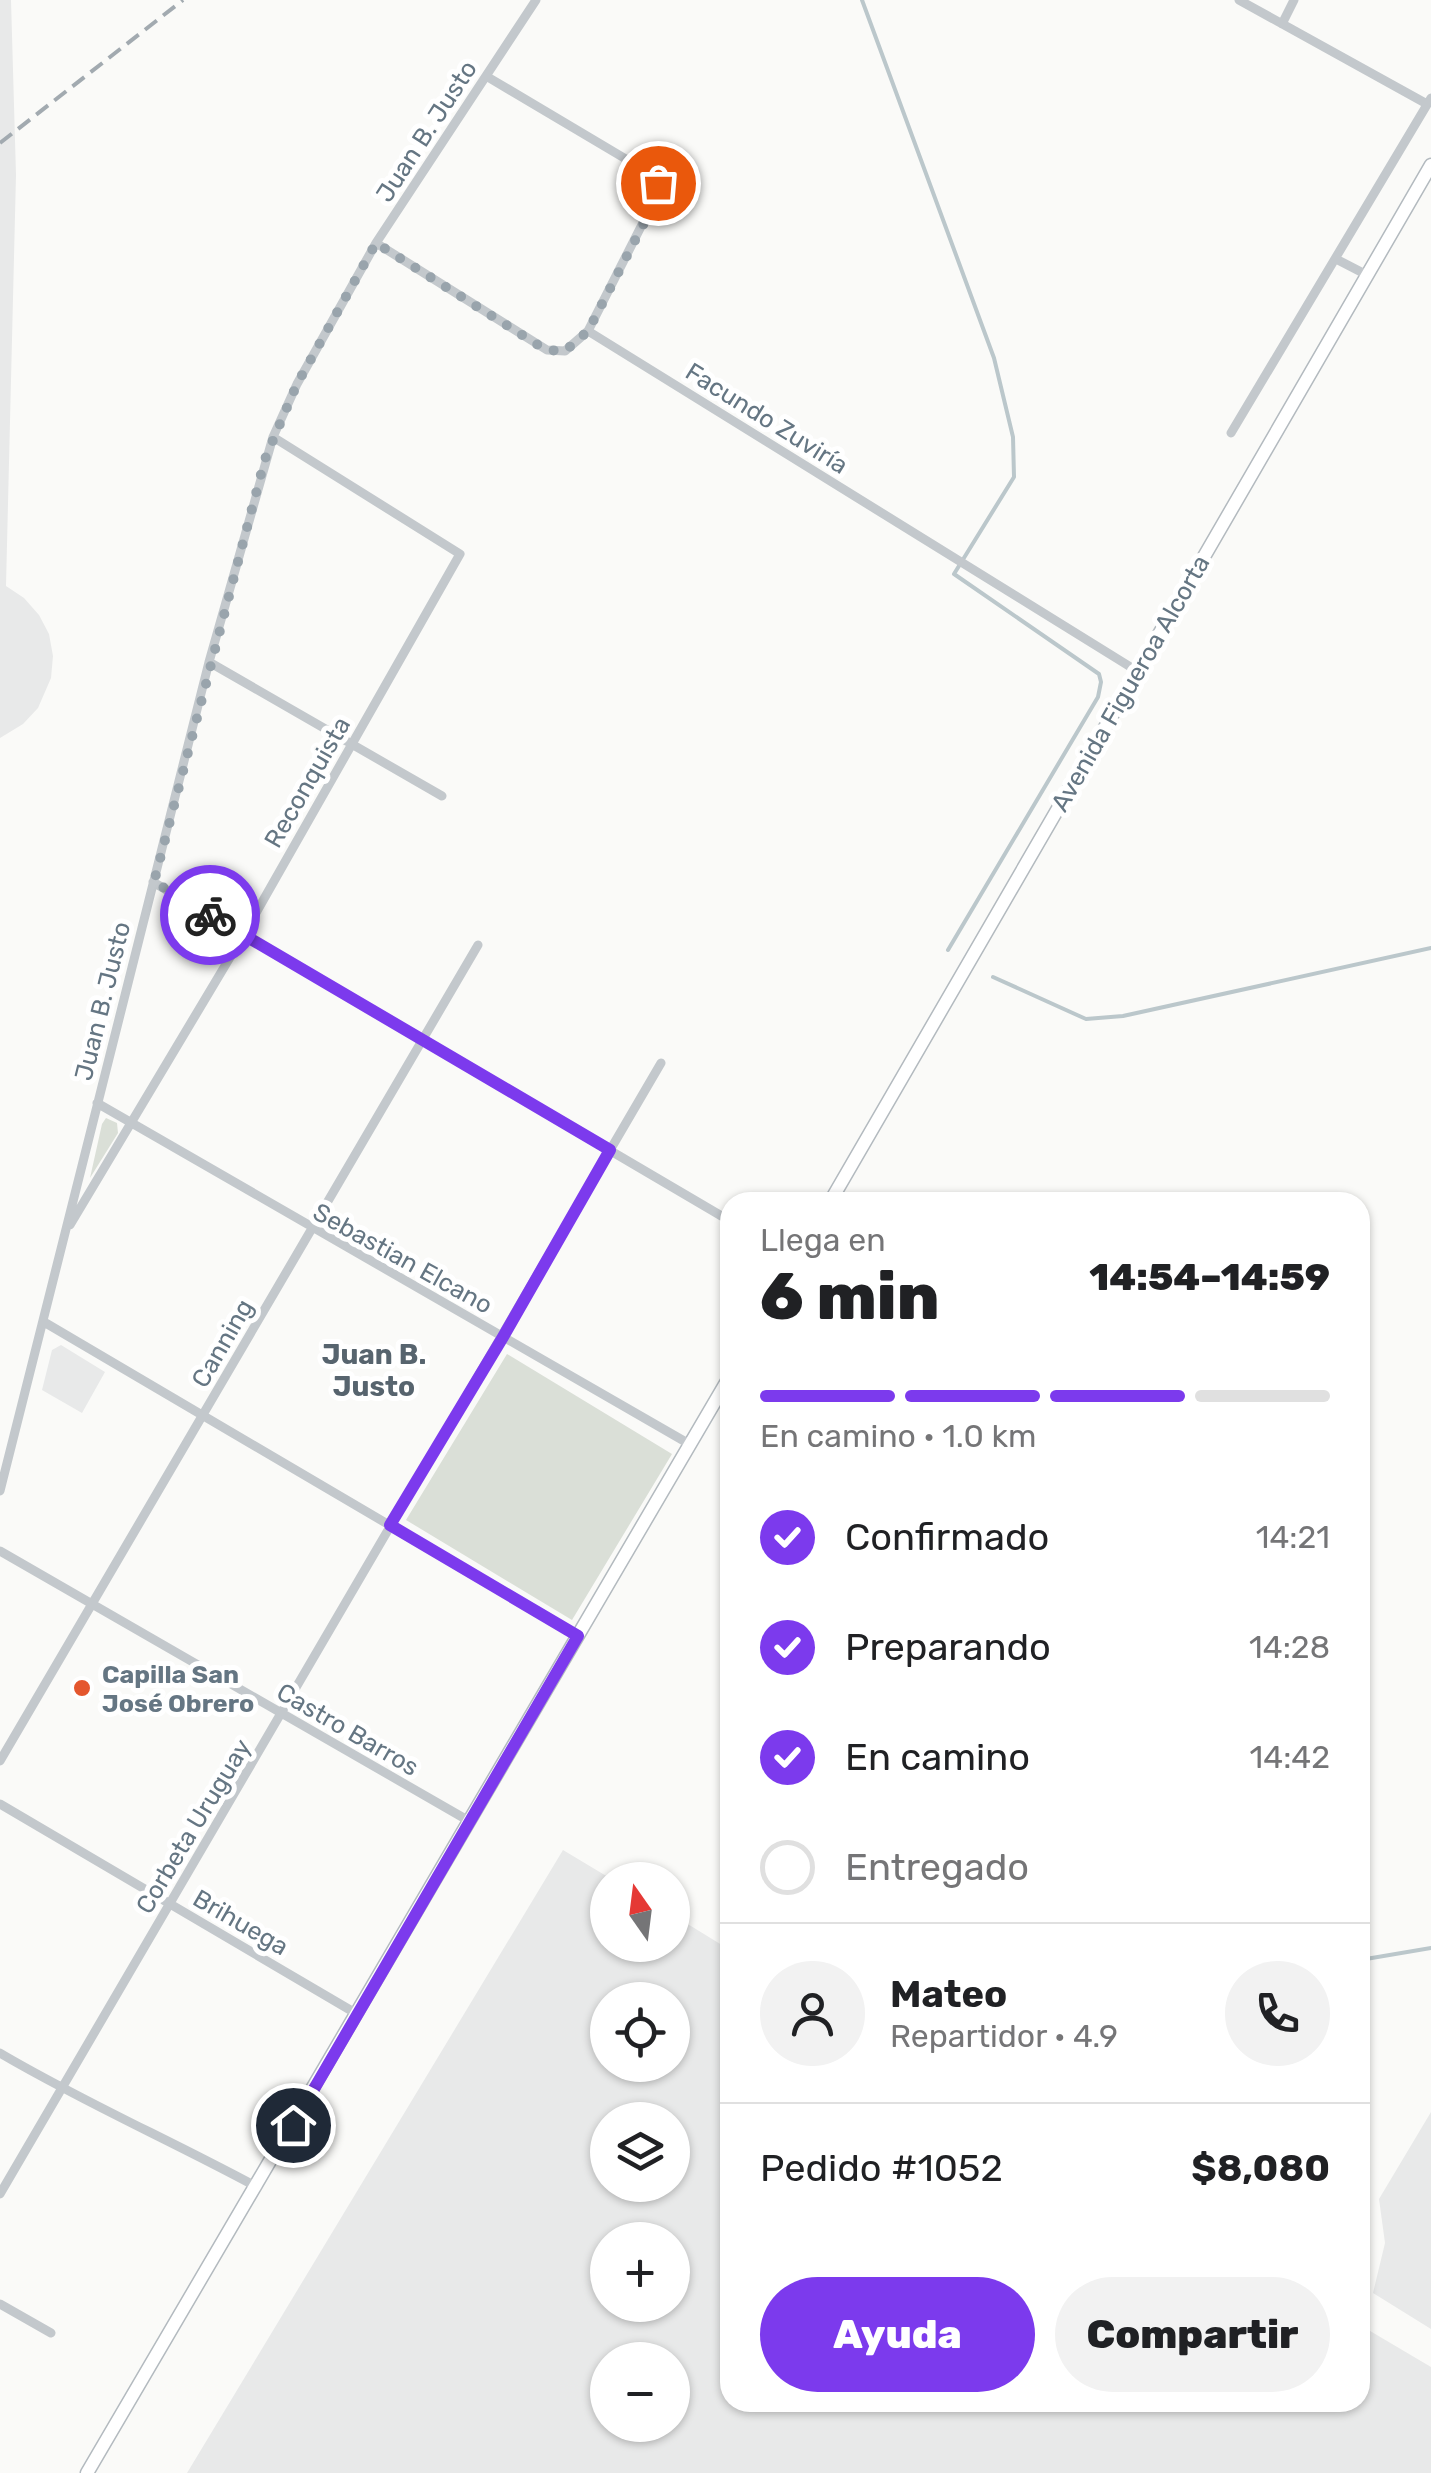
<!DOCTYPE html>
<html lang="es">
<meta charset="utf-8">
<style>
body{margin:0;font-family:Rubik,sans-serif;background:#f2f2f2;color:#202124;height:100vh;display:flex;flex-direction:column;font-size:38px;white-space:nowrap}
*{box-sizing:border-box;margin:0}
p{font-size:32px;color:#757577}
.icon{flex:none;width:55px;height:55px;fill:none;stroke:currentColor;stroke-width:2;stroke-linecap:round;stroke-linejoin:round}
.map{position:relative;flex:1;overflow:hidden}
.side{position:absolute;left:720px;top:1192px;width:650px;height:1220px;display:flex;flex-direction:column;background:#fff;border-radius:30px;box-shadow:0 2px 8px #0004}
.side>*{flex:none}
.needle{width:65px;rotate:346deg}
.tools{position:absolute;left:590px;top:1862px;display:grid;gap:20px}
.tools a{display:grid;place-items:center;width:100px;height:100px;border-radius:50%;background:#fff;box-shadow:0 2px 8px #0004;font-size:50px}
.pin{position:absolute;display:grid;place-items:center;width:85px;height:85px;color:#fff;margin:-42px;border:5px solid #fff;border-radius:50%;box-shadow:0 2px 10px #0007}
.courier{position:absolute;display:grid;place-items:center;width:100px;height:100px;margin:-50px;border:8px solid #7c3aed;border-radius:50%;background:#fff;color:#222;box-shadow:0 2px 12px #0007}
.overview em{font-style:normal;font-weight:800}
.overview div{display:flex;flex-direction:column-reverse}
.overview{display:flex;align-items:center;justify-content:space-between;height:170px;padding:0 40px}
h1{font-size:65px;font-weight:800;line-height:75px}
.bar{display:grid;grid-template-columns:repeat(4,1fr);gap:15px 10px;align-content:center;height:120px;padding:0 40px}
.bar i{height:12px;border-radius:8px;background:#e0e0e0}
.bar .on{background:#7c3aed}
.bar p{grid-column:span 4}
.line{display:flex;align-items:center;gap:25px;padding:0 40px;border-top:2px solid #e0e0e0}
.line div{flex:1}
.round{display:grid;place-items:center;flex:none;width:105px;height:105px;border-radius:52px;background:#f2f2f2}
ol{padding:0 40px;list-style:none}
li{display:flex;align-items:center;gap:30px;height:110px}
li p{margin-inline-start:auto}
li .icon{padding:10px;border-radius:50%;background:#7c3aed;color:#fff;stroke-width:4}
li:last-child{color:#757577}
li i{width:55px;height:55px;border:5px solid #e0e0e0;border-radius:50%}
.button{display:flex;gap:20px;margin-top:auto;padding:20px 40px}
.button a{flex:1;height:115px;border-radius:60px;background:#7c3aed;color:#fff;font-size:40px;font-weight:800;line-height:115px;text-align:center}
.button a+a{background:#f2f2f2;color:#202124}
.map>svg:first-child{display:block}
.built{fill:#e8e9e9;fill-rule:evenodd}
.green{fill:#dadfd7}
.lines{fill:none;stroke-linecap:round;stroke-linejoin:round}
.stream{stroke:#bbc7cb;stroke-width:4}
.secondary-casing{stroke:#b3babf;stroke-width:15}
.street{stroke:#c3c8cc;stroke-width:9}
.secondary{stroke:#fff;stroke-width:12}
.rail{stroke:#a2aab0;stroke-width:4;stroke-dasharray:15 8;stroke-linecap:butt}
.done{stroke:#99a4ac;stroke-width:10;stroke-dasharray:0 18}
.route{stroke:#7c3aed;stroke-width:12}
.poi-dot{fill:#e4572e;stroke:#fff;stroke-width:4}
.labels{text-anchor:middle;stroke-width:10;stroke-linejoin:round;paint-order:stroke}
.street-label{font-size:25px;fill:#657683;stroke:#fff}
.poi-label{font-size:25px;font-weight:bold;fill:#657683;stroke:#fff;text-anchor:start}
.neighbourhood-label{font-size:28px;font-weight:bold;fill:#57646e;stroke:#fff}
</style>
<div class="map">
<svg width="1431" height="2473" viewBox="0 0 1431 2473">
<rect width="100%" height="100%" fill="#fafaf8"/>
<path class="built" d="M 0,0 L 11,0 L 16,175 L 6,586 L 24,598 L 39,615 L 49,634 L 53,656 L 51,678 L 38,708 L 23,724 L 0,738 Z
M 61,1345 L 105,1372 L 82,1413 L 42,1390 L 52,1350 Z
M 563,1850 L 613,1880 L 608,1880 L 608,1945 L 672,1945 L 673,1915 L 730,1950 L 730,2402 L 1360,2402 L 1360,2325 L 1431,2367 L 1431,2473 L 187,2473 ZM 672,2000 L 672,2065 L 608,2065 L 608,2000 ZM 608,2120 L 672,2120 L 672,2185 L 608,2185 ZM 672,2240 L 672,2305 L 608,2305 L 608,2240 ZM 672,2360 L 672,2425 L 608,2425 L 608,2360 Z
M 1431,2112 L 1431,2329 L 1373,2293 L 1385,2243 L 1379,2199 Z"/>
<path class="green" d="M 106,1118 L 117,1123 L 118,1133 L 90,1178 L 102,1124 Z
M 507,1354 L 672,1454 L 572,1620 L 406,1520 Z"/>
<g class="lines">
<path class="stream" d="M 862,0 L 994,358 L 1013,437 L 1014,477 L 954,574 L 1099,674 L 1101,682 L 1098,697 L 948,950
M 993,977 L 1086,1019 L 1123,1016 L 1431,948
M 1360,1960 L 1431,1948"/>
<g class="secondary-casing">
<path id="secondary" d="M 830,1202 L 1431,165
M 87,2473 L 730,1376"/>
</g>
<path class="street" d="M 1239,0 L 1427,104
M 1282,24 L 1294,0
M 486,76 L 646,171 L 658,183 L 655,199 L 588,331
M 376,243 L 547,350 L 565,351 L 588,331 L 1137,671
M 1336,259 L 1367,275
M 1231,433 L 1431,98
M 209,662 L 442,796
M 153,882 L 730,1221
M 97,1103 L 691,1445
M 70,1225 L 244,934 L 460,554 L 273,437
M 44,1322 L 578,1636
M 0,1491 L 209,662 L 273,437 L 297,384 L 376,243 L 536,0
M 0,1551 L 469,1821
M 0,1761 L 478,945
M 0,1804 L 357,2014
M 0,2053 C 83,2102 172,2141 257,2187
M 0,2194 L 661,1063
M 0,2304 L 51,2333"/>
<use href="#secondary" class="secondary"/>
<path class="rail" d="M 0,143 L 183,0"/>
</g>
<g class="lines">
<path class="done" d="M 210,915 L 154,882 L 265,459 L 297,384 L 376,243 L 546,350 L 565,351 L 588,331 L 656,200 L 658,183"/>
<path class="route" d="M 210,915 L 610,1150 L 503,1337 L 390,1525 L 578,1636 L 293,2125"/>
</g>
<circle class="poi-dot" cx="82" cy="1688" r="10"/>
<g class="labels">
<g class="street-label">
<text transform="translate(426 131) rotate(-57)" y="9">Juan B. Justo</text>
<text transform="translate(767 418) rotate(32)" y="9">Facundo Zuviría</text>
<text transform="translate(1130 683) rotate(-60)" y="9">Avenida Figueroa Alcorta</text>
<text transform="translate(307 782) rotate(-60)" y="9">Reconquista</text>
<text transform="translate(102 1001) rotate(-76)" y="9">Juan B. Justo</text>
<text transform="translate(403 1258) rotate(29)" y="9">Sebastian Elcano</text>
<text transform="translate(222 1343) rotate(-60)" y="9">Canning</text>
<text transform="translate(348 1729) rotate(30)" y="9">Castro Barros</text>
<text transform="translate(193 1826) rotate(-59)" y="9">Corbeta Uruguay</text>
<text transform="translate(241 1922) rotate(30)" y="9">Brihuega</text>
</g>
<g class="poi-label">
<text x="102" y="1683">Capilla San<tspan x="102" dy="29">José Obrero</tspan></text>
</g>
<g class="neighbourhood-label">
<text x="374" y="1364">Juan B.<tspan x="374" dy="32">Justo</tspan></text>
</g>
</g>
</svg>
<div class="tools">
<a><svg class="needle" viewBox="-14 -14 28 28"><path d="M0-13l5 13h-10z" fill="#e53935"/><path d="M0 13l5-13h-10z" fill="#757577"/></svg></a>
<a><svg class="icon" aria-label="locate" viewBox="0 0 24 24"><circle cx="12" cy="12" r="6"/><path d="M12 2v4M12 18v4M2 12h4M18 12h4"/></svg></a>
<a><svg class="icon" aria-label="layers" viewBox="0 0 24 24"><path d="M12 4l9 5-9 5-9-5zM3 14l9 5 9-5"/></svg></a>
<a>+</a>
<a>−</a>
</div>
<div class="pin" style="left:658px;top:183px;background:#ea580c"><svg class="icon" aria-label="bag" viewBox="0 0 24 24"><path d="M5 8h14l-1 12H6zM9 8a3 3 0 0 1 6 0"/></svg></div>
<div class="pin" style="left:293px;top:2125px;background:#1f2937"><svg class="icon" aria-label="home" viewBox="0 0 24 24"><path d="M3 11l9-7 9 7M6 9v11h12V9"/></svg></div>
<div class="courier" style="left:210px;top:915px"><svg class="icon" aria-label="bike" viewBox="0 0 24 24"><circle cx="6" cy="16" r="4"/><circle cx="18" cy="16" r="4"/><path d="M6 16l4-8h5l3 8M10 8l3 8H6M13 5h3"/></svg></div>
<section class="side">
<div class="overview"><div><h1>6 min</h1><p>Llega en</p></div><em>14:54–14:59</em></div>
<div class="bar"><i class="on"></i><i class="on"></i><i class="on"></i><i></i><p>En camino · 1.0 km</p></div>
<ol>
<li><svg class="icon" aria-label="check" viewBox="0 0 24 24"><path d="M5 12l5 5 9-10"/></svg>Confirmado<p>14:21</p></li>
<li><svg class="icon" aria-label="check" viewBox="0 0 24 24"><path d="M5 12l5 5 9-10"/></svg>Preparando<p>14:28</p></li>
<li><svg class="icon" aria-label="check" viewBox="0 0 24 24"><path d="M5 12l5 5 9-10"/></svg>En camino<p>14:42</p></li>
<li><i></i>Entregado</li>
</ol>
<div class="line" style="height:180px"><a class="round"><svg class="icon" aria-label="person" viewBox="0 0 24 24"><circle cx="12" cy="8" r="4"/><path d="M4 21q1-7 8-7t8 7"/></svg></a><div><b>Mateo</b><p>Repartidor · 4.9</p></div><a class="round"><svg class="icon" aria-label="phone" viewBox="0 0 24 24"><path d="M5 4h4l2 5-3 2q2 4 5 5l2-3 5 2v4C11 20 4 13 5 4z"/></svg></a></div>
<div class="line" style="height:130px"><div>Pedido #1052</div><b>$8,080</b></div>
<div class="button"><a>Ayuda</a><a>Compartir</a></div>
</section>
</div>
